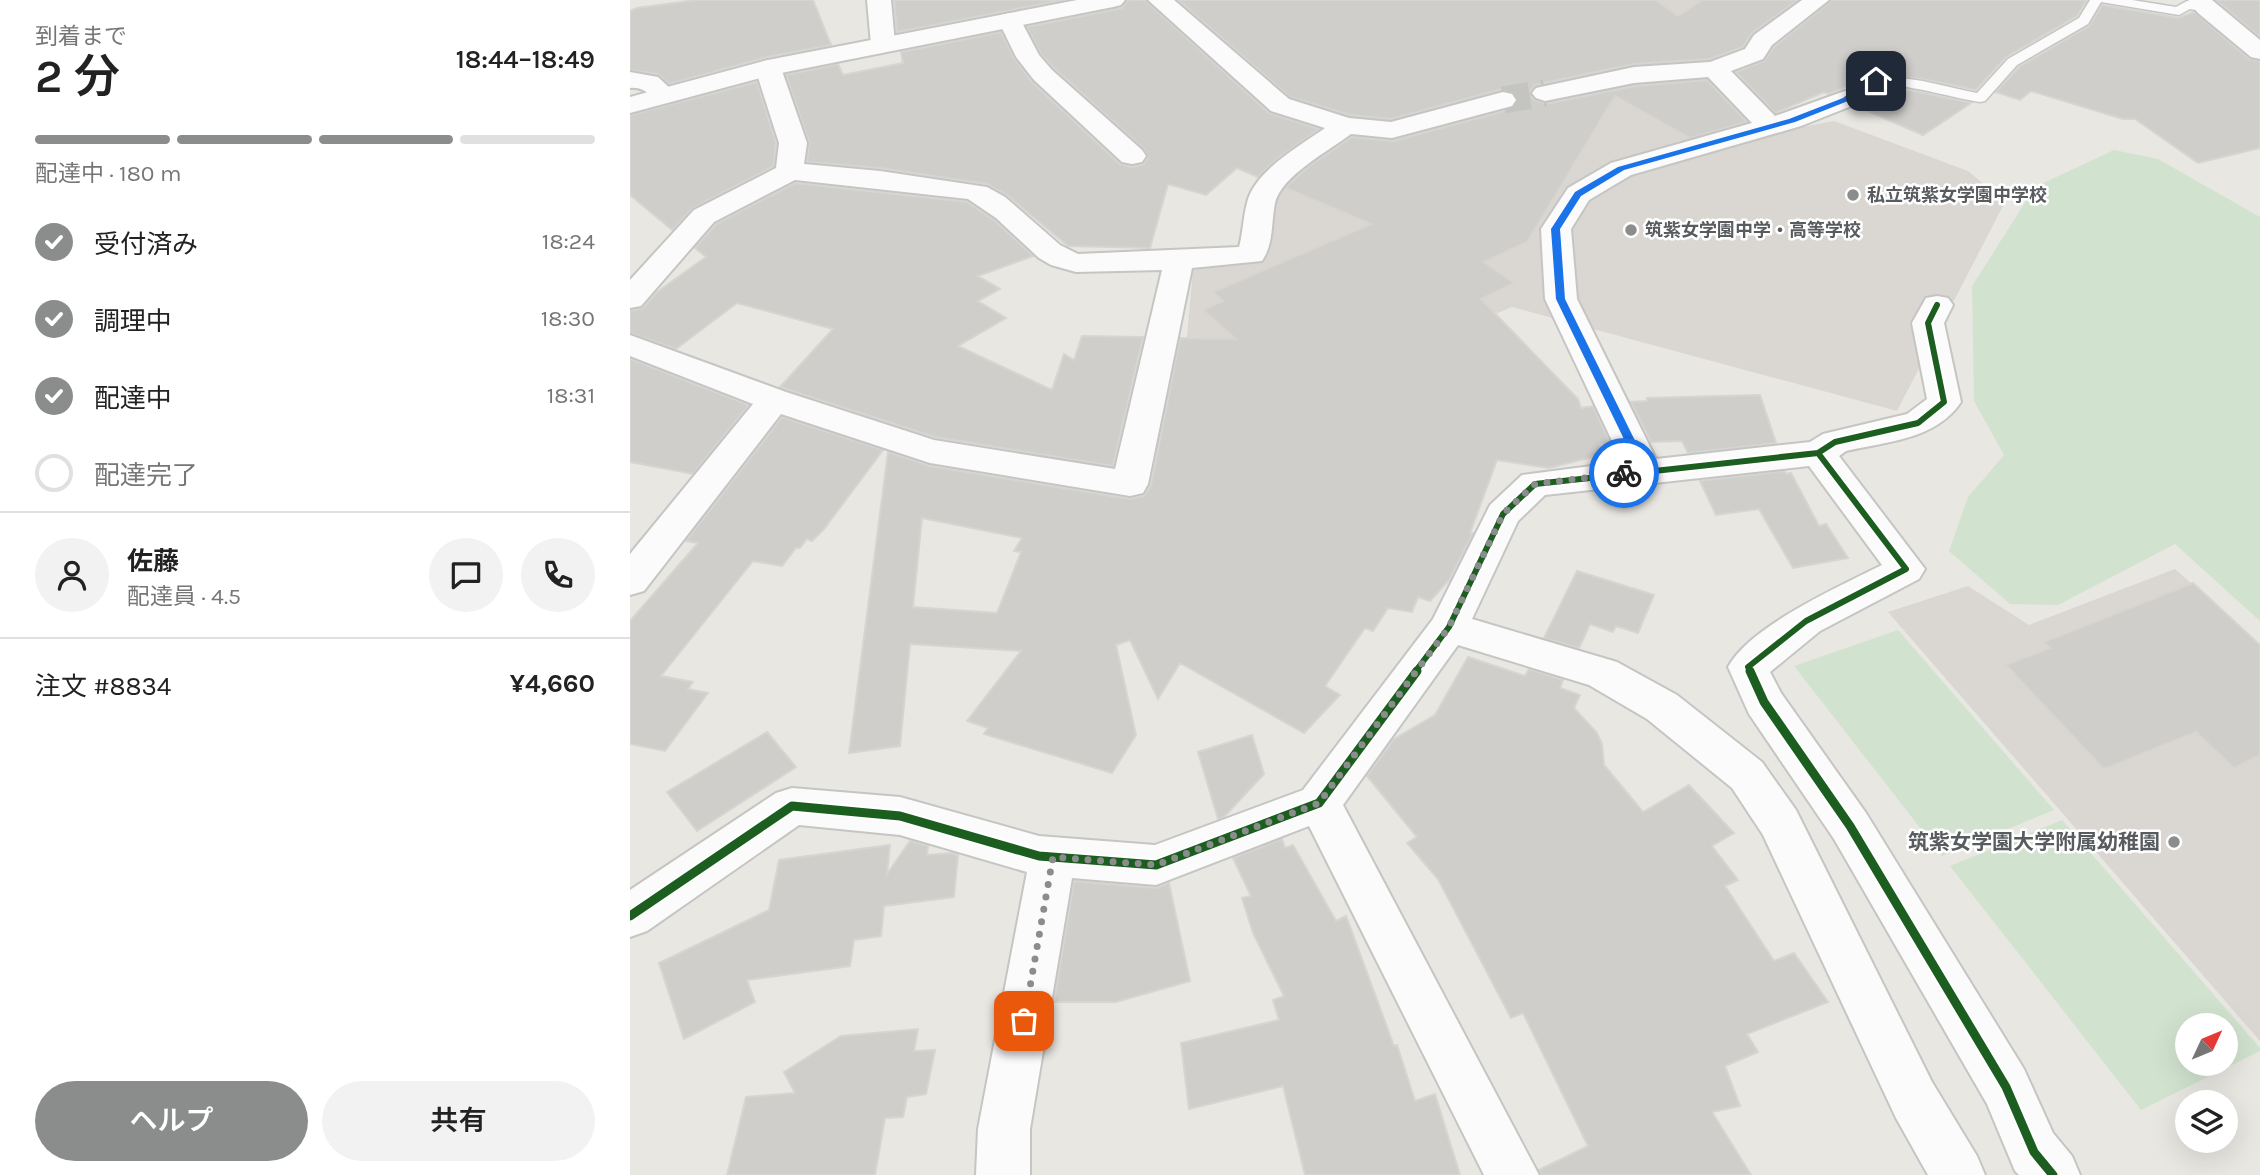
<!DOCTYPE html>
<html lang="ja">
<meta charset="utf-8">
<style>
body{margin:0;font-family:Karla,"Noto Sans JP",sans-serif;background:#f2f2f2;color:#222;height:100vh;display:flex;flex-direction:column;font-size:26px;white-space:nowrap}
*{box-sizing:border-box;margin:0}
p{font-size:23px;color:#767676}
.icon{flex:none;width:38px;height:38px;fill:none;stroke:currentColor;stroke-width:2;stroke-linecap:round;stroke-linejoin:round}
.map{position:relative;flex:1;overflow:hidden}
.panel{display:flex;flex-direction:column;background:#fff;width:630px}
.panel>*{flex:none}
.needle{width:46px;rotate:46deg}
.fabs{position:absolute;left:1545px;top:1013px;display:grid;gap:14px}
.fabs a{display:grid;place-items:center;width:63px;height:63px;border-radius:50%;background:#fff;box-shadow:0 7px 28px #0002;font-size:35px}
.pin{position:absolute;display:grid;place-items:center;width:60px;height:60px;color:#fff;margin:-30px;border-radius:14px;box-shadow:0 4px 10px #0006}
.courier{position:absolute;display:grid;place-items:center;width:70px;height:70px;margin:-35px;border:5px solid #1a73e8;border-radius:50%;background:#fff;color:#222;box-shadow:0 2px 9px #0007}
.headline em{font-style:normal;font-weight:600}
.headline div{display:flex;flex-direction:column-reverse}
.headline{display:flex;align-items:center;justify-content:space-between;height:119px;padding:0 35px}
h1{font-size:46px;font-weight:600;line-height:52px}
.bar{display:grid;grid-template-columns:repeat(4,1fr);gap:10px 7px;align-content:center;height:84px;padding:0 35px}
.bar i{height:9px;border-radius:5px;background:#e0e0e0}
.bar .active{background:#8b8d8d}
.bar p{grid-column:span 4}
.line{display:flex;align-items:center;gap:18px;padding:0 35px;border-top:2px solid #e0e0e0}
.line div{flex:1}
.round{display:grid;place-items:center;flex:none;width:74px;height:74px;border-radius:37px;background:#f2f2f2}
ol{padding:0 35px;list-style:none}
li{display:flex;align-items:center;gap:21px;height:77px}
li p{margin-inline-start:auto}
li .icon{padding:7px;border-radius:50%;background:#8b8d8d;color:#fff;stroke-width:4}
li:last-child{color:#767676}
li i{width:38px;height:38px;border:4px solid #e0e0e0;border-radius:50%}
.primary-button{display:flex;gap:14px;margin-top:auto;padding:14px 35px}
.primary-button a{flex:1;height:80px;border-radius:42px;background:#8b8d8d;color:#fff;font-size:28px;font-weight:600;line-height:80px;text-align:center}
.primary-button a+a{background:#f2f2f2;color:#222}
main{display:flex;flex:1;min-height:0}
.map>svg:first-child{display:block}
.education{fill:#dad7d2}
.green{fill:#d1e3cf;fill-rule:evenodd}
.building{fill:#cfcecb;stroke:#d7d5d2;stroke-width:2;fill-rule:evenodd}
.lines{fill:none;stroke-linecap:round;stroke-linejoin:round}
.minor-tunnel{stroke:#c4c4c1;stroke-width:27;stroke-dasharray:27 13;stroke-linecap:butt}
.service-casing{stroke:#c5c5c4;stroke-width:3}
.minor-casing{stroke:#c5c5c4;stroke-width:4}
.tertiary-casing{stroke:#c5c5c4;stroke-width:4}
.service{fill:#fcfbfb;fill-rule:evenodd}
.minor{fill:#fcfbfb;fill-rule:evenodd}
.tertiary{fill:#fcfbfb;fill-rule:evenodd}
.cycleway-far1-casing{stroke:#fff;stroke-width:10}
.cycleway-casing{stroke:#fff;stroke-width:13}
.cycleway-far1{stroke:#1b5e20;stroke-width:6}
.cycleway{stroke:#1b5e20;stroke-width:9}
.route{fill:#1a73e8}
.done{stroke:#8b8d8d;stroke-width:7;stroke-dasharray:0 12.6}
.poi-dot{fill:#8b8d8d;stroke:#fff;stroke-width:2.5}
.labels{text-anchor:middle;stroke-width:5;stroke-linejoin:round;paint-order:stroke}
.far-poi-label{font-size:18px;font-weight:bold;fill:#595c5f;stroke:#fff;text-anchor:start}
.poi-label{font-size:21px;font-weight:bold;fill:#595c5f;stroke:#fff;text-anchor:end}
</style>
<main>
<section class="panel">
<div class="headline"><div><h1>2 分</h1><p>到着まで</p></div><em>18:44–18:49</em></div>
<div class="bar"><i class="active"></i><i class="active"></i><i class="active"></i><i></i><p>配達中 · 180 m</p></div>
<ol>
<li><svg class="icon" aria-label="check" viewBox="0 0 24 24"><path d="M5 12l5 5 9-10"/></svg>受付済み<p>18:24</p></li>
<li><svg class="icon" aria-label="check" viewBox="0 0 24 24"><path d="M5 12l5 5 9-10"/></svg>調理中<p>18:30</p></li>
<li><svg class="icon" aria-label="check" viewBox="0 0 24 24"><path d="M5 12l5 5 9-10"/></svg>配達中<p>18:31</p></li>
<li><i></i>配達完了</li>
</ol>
<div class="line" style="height:126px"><a class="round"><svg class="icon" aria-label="person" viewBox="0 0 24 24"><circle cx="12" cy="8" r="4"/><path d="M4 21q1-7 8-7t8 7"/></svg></a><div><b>佐藤</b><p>配達員 · 4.5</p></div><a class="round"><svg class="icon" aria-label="chat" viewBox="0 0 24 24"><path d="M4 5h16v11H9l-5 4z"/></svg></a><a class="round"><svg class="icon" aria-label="phone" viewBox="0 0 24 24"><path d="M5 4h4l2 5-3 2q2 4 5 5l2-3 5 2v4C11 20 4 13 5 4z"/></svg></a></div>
<div class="line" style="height:91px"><div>注文 #8834</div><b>¥4,660</b></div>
<div class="primary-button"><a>ヘルプ</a><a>共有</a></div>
</section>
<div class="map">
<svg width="1630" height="1175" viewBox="0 0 1630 1175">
<rect width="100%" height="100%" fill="#e8e7e2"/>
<path class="education" d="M 563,0 L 1178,0 L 1126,32 L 1113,51 L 1069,64 L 1140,133 L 1204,121 L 1338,171 L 1375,202 L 1267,411 L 882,307 L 640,408 L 556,347 L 563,270 L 636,258 L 648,183 L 717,133 L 671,108 L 549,3 Z
M 1545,569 L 1630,644 L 1630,1041 L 1258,612 L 1338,586 L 1399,625 Z"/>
<path class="green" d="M 1484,150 L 1528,159 L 1630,217 L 1630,621 L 1545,544 L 1428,605 L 1380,604 L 1319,551 L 1338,497 L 1374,455 L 1344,401 L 1342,286 L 1405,187 Z
M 1268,630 L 1424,810 L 1312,856 L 1164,666 Z
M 1432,820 L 1630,1048 L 1630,1051 L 1511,1110 L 1320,866 ZM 1558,1026 L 1596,1026 L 1596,1064 L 1558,1064 Z"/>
<path class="building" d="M 66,0 L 183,0 L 201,45 L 137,57 L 39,84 L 28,74 L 0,70 L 0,11 L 7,8 Z
M 264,0 L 433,0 L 267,32 Z
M 498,0 L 515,0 L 639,113 L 689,129 L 648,158 L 628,177 L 607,168 L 576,195 L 538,184 L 520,248 L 438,246 L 377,195 L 357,184 L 250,168 L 177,162 L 179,142 L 156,75 L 208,64 L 213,75 L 273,63 L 271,52 L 371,32 L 384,58 L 402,82 L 490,164 L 501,167 L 513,165 L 518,157 L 514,149 L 424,68 L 411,54 L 397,27 L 492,8 Z
M 548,0 L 1026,0 L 1048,16 L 1072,0 L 1168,0 L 1122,33 L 1113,47 L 1079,59 L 1003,64 L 905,85 L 900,91 L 904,100 L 916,104 L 1004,86 L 1077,80 L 1117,122 L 1060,138 L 985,96 L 897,242 L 854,262 L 884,283 L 851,299 L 948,399 L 951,408 L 963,406 L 980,443 L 970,444 L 974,454 L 919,468 L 867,460 L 840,533 L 843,533 L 819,580 L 800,601 L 788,597 L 782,612 L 758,608 L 743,631 L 735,628 L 695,686 L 710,695 L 674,733 L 550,663 L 528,699 L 500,640 L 486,645 L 506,735 L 482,773 L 354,734 L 358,728 L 337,721 L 391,651 L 280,644 L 270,746 L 219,753 L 258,452 L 300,466 L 500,499 L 514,496 L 521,485 L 550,338 L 606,339 L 573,310 L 593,301 L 583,292 L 741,224 L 656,188 L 658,185 L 679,166 L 722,137 L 763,141 L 883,109 L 888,101 L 884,93 L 872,89 L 761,119 L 720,115 L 660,97 ZM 292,518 L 392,538 L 384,551 L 391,552 L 367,613 L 283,607 Z
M 1202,0 L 1457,0 L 1447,16 L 1376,57 L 1346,90 L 1293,79 L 1255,75 L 1237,78 L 1198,94 L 1194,92 L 1145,113 L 1106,72 L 1134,61 L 1144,47 Z
M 1586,0 L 1630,0 L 1630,37 Z
M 1472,5 L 1549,18 L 1564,12 L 1619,59 L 1630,61 L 1630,148 L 1568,163 L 1505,119 L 1493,119 L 1401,91 L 1390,100 L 1366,92 L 1389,67 L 1459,26 Z
M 127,82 L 146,143 L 144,166 L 63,208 L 42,230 L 0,195 L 0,115 Z
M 1256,88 L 1289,92 L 1341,103 L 1293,135 L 1226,106 L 1230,99 Z
M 165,183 L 337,202 L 364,220 L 403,256 L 348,276 L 370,289 L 348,301 L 376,318 L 328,346 L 422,390 L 434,354 L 444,360 L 452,336 L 513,337 L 483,466 L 305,437 L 150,387 L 203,329 L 107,303 L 46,349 L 0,333 L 0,311 L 13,308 L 27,292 L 76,257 L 65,248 L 86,224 Z
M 0,359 L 119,405 L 63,474 L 0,462 Z
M 1130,395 L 1146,443 L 1058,453 L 1052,441 L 1021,442 L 1001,402 L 1017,401 L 1017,398 Z
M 152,417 L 253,450 L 194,529 L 182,541 L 177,539 L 170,548 L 166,548 L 152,566 L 123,561 L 31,676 L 63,682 L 58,689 L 78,693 L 35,751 L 0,744 L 0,621 L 68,543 L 56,541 Z
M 1155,471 L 1156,474 L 1161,473 L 1189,526 L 1196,524 L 1218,558 L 1163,568 L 1129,509 L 1086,515 L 1070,481 Z
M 947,571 L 1024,595 L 1008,633 L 986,626 L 983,632 L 960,624 L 949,648 L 914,638 Z
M 1563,583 L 1630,645 L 1630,755 L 1604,768 L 1566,732 L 1474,769 L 1376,665 L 1420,648 L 1414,642 Z
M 838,657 L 895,676 L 899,669 L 933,680 L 930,688 L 950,695 L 944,708 L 967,733 L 972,744 L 974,765 L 1013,812 L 1059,785 L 1104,833 L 1082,846 L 1108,880 L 1095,886 L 1144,961 L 1164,953 L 1198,1002 L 1117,1034 L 1128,1052 L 1095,1066 L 1110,1106 L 1082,1112 L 1121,1175 L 912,1175 L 909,1170 L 958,1146 L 893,1013 L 881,1018 L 808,879 L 777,843 L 787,837 L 737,776 L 764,739 L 805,715 Z
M 137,732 L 166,767 L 67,831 L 37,792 Z
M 622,735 L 634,774 L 595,816 L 588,819 L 568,752 Z
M 652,839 L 655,848 L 663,845 L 706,921 L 716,916 L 764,1046 L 767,1045 L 785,1101 L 805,1094 L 830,1175 L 675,1175 L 653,1086 L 559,1109 L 551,1043 L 649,1020 L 643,1000 L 654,996 L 623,933 L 612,898 L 621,896 L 603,858 Z
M 280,841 L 298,846 L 297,855 L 321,853 L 328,855 L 324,897 L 254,906 L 251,936 L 224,940 L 220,966 L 117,980 L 125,1002 L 54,1039 L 29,963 L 139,910 L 149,860 L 260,845 L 257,874 Z
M 444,881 L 526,888 L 539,883 L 560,981 L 486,1002 L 424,1002 Z
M 288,1029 L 284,1051 L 305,1050 L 296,1094 L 277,1097 L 273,1117 L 255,1118 L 245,1175 L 97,1175 L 116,1097 L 165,1093 L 154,1072 L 211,1036 Z"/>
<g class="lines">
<path class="minor-tunnel" d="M 873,100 L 915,93"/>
<g class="service-casing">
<path id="service" d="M 1460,0 L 1502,0 L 1546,7 L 1557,1 L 1581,5 L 1582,8 L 1576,12 L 1560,9 L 1549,15 L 1471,2 L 1458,24 L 1387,65 L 1355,101 L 1350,102 C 1324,98 1280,85 1256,85 C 1237,85 1225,105 1210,102 L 1208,99 C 1241,60 1304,85 1347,93 L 1378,59 L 1449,18 Z"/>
</g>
<g class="minor-casing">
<path id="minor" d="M 237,0 L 261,0 L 265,44 L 262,49 L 253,51 L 244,49 L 241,44 Z
M 518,0 L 544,0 L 659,99 L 719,118 L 761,122 L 873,92 L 882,94 L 886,100 L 882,106 L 762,138 L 721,134 C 700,150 651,176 645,203 C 641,223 644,243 632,261 L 562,268 L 518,484 L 513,493 L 500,496 L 300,463 L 151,414 L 14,591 L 0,595 L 0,554 L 123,404 L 0,356 L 0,335 L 156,392 L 304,440 L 485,469 L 532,270 L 446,272 L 421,265 L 409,258 L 366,218 L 338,199 L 165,180 L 84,222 L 11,306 L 0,308 L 0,280 L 64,210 L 146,168 L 149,143 L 125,68 L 129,63 L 138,60 L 147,63 L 151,68 L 177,143 L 174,164 L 250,171 L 357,187 L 375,197 L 430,245 L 448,254 L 609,247 C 613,232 613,218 617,203 C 624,171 670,146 695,128 L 641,111 Z
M 1172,0 L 1199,0 L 1142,45 L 1133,59 L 1101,71 L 1145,116 L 1215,91 L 1224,93 L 1228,99 L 1224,105 L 1171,126 L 1001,175 L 959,200 L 941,229 L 947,299 L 1026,459 L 1180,442 L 1193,434 L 1277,414 L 1297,399 L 1282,323 L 1296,298 L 1307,296 L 1318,298 L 1323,305 L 1314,323 L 1331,402 C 1307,439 1256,442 1216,451 L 1209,456 L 1295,569 L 1289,579 L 1190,631 L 1140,672 L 1151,693 L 1236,813 L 1394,1069 L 1423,1133 L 1442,1156 L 1450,1175 L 1389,1175 L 1385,1171 L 1357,1104 L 1204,839 L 1119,714 L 1098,667 C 1120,626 1210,586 1252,565 L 1179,466 L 915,495 L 888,521 L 842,619 L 987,662 L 1047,695 L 1132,762 L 1166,810 L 1302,1082 L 1347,1156 L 1355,1175 L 1298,1175 L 1266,1118 L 1133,835 L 1102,788 L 1017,719 L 959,685 L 828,645 L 713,805 L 909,1175 L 854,1175 L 679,826 L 526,885 L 442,878 L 400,1129 L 400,1175 L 346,1175 L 348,1129 L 397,872 L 270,835 L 169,825 L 17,931 L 0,937 L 0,890 L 146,793 L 162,788 L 270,797 L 409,836 L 525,845 L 673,790 L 803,619 L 860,505 L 892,475 L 992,462 L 915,299 L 911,229 L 938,188 L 981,163 L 1122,123 L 1078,77 L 1004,83 L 915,101 L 906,98 L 902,93 L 906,88 L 1004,67 L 1080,62 L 1115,49 L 1124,35 Z
M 1558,0 L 1582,0 L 1630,40 L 1630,59 L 1621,57 L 1568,13 Z
M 380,13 L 388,15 L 409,55 L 422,70 L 512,150 L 516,156 L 512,162 L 502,164 L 492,162 L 404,80 L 386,57 L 368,20 L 372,15 Z
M 0,72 L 28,77 L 47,95 L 43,100 C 20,106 21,86 0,88 Z"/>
</g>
<g class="tertiary-casing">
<path id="tertiary" d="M 447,0 L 495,0 L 491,5 L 483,7 L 141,75 L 0,113 L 0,97 L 138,60 Z"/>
</g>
<use href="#service" class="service"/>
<use href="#minor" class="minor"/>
<use href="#tertiary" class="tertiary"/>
<g class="cycleway-far1-casing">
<path id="cycleway-far1" d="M 785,672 L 819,627 L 873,514 L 905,484 L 1188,453 L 1205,442 L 1288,423 L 1314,402 L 1298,323 L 1307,305
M 1121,672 L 1118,667 L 1176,621 L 1276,569 L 1188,453"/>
</g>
<g class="cycleway-casing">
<path id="cycleway" d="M 1120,671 L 1134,702 L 1220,826 L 1376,1087 L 1404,1152 L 1423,1175
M 0,916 L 162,806 L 270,816 L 409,856 L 526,865 L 689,803 L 787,671"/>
</g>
<use href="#cycleway-far1" class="cycleway-far1"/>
<use href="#cycleway" class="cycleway"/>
</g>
<path class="route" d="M 1246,79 L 1249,83 L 1236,87 L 1218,101 L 1165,122 L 994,170 L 951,196 L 930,229 L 935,299 L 1020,471 L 1014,474 L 991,476 L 991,471 L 1008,468 L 926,299 L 921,229 L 945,192 L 988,167 L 1159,119 L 1213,98 L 1230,84 Z"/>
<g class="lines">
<path class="done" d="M 394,1021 L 423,857 L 526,865 L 689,803 L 819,627 L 873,514 L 905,484 L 994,473"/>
</g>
<g class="poi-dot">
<circle cx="1223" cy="195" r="7"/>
<circle cx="1001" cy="230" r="7"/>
<circle cx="1544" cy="842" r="7"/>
</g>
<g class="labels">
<g class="far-poi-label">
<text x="1237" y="201">私立筑紫女学園中学校</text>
<text x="1015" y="236">筑紫女学園中学・高等学校</text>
</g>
<g class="poi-label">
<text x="1530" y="849">筑紫女学園大学附属幼稚園</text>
</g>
</g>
</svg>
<div class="fabs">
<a><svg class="needle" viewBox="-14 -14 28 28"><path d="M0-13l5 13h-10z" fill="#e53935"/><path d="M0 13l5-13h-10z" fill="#767676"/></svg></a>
<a><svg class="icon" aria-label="layers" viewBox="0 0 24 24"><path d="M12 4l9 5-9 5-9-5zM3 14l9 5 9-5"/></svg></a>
</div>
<div class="pin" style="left:394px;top:1021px;background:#ea580c"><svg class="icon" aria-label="bag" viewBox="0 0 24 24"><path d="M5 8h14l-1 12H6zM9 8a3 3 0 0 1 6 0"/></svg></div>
<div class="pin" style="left:1246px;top:81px;background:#1f2937"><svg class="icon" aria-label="home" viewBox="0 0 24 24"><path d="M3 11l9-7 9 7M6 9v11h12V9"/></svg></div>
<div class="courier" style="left:994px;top:473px"><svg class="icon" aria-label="bike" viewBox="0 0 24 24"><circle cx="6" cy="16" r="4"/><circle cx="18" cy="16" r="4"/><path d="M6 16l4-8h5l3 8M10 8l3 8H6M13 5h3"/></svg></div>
</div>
</main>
